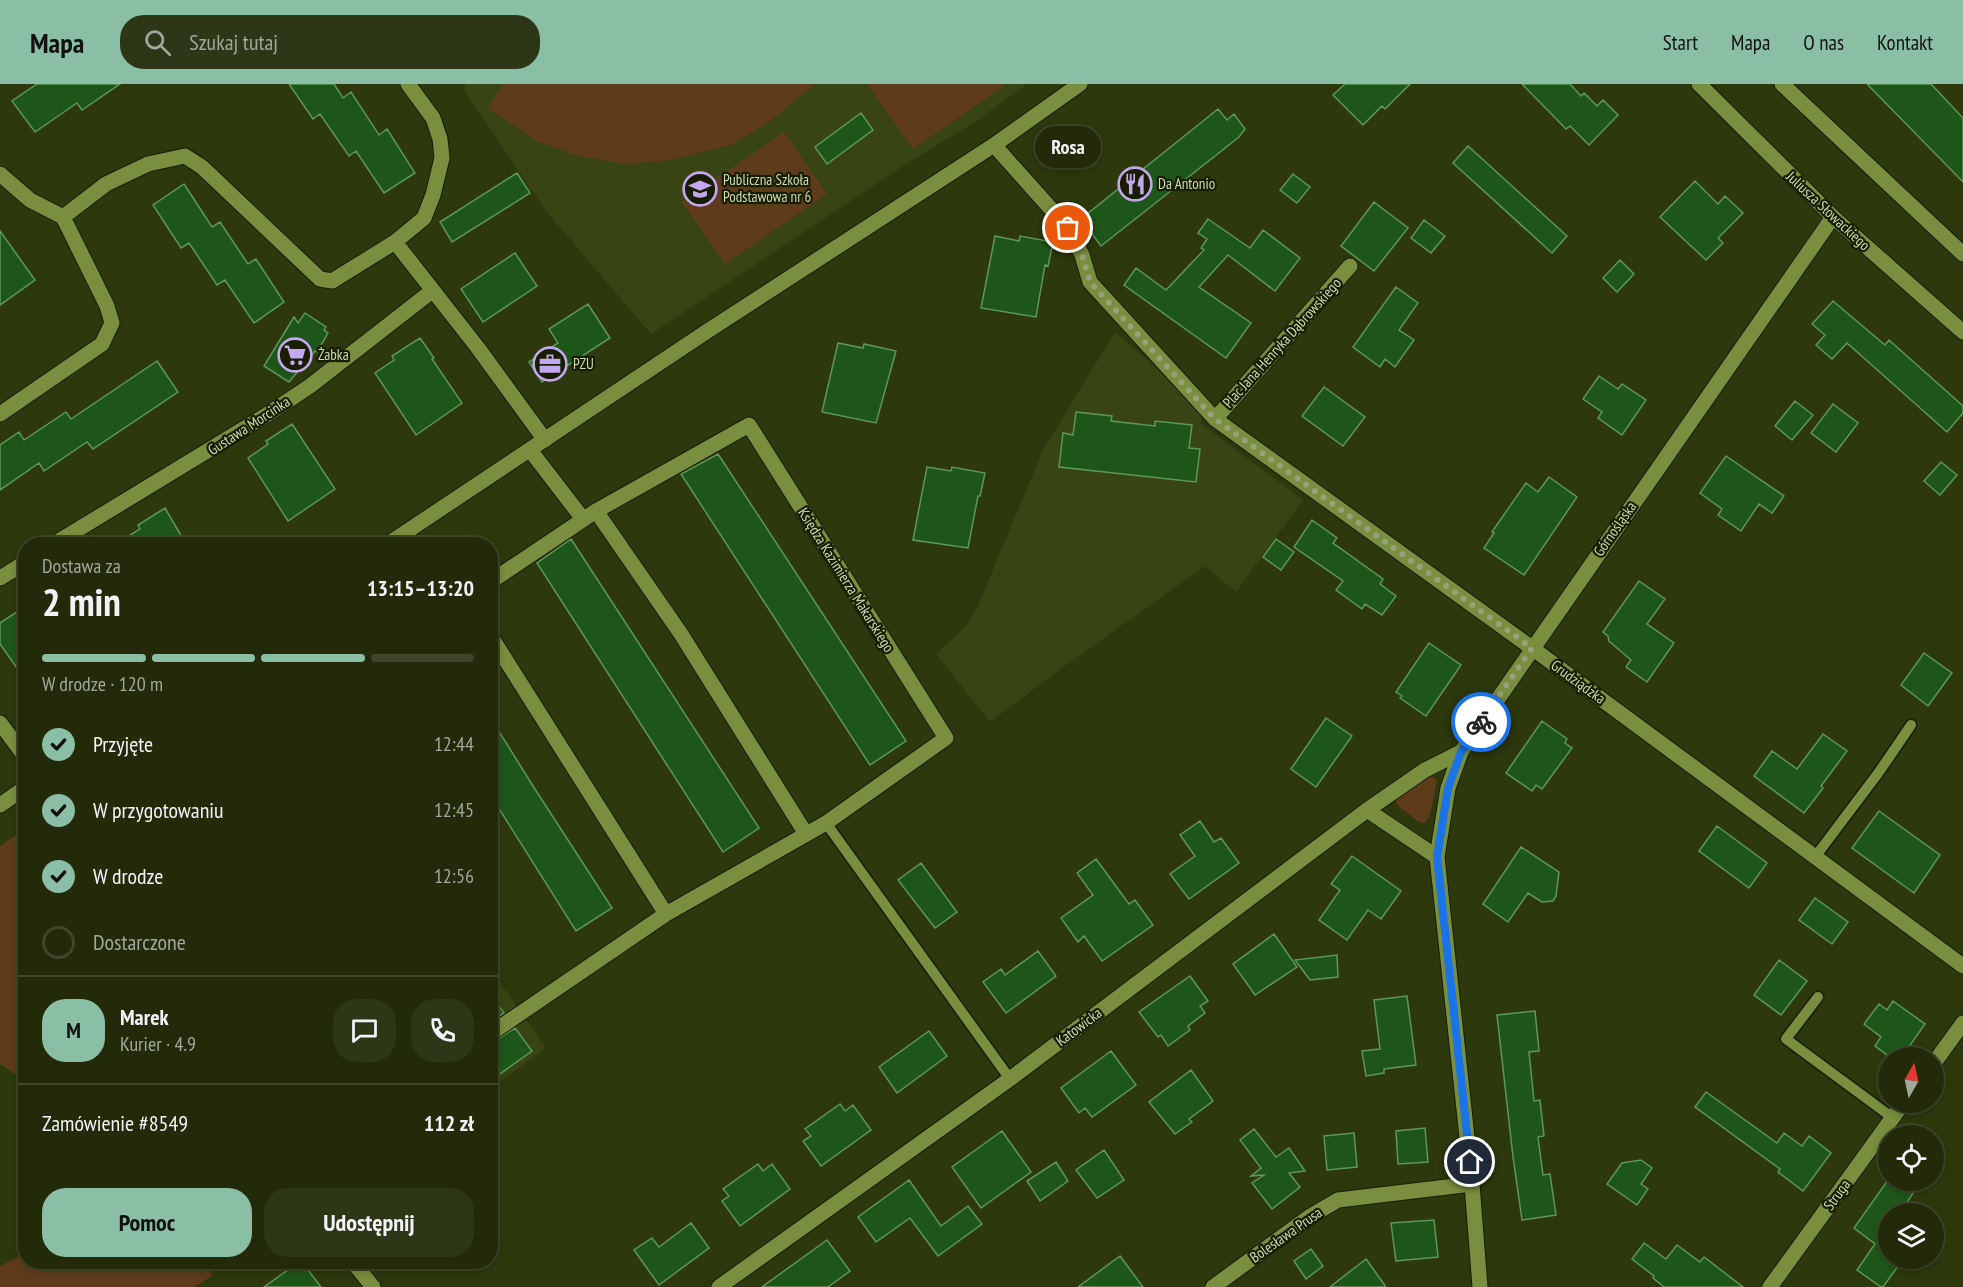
<!DOCTYPE html>
<html lang="pl">
<meta charset="utf-8">
<style>
body{margin:0;font-family:"PT Sans Narrow",sans-serif;background:#2e3618;color:#f1f3f6;height:100vh;display:flex;flex-direction:column;font-size:22px;white-space:nowrap}
*{box-sizing:border-box;margin:0}
p{font-size:20px;color:#a2a79c}
.icon{flex:none;width:33px;height:33px;fill:none;stroke:currentColor;stroke-width:2;stroke-linecap:round;stroke-linejoin:round}
.map{position:relative;flex:1;overflow:hidden}
.sheet{position:absolute;left:18px;top:453px;width:480px;height:732px;display:flex;flex-direction:column;background:#222a0a;border-radius:24px;box-shadow:0 3px 9px #0003,0 0 0 2px #3f462b}
.sheet>*{flex:none}
.needle{width:39px;rotate:9deg}
.tools{position:absolute;left:1878px;top:963px;display:grid;gap:12px}
.tools a{display:grid;place-items:center;width:66px;height:66px;border-radius:50%;background:#222a0a;box-shadow:0 3px 9px #0003,0 0 0 2px #3f462b;font-size:30px}
.pin{position:absolute;display:grid;place-items:center;width:51px;height:51px;color:#fff;margin:-26px;border:3px solid #fff;border-radius:50%;box-shadow:0 2px 6px #0007}
.courier{position:absolute;display:grid;place-items:center;width:60px;height:60px;margin:-30px;border:4px solid #1a73e8;border-radius:50%;background:#fff;color:#222;box-shadow:0 2px 8px #0007}
.bubble{position:absolute;height:42px;border-radius:21px;background:#222a0a;box-shadow:0 3px 9px #0003,0 0 0 2px #3f462b;font-size:20px;font-weight:700;line-height:42px;text-align:center}
.summary em{font-style:normal;font-weight:700}
.summary div{display:flex;flex-direction:column-reverse}
.summary{display:flex;align-items:center;justify-content:space-between;height:102px;padding:0 24px}
h1{font-size:39px;font-weight:700;line-height:45px}
.bar{display:grid;grid-template-columns:repeat(4,1fr);gap:9px 6px;align-content:center;height:72px;padding:0 24px}
.bar i{height:8px;border-radius:4px;background:#3f462b}
.bar .on{background:#8abfa5}
.bar p{grid-column:span 4}
.line{display:flex;align-items:center;gap:15px;padding:0 24px;border-top:2px solid #3f462b}
.line div{flex:1}
.round{display:grid;place-items:center;flex:none;width:63px;height:63px;border-radius:24px;background:#2e3618}
ol{padding:0 24px;list-style:none}
li{display:flex;align-items:center;gap:18px;height:66px}
li p{margin-inline-start:auto}
li .icon{padding:6px;border-radius:50%;background:#8abfa5;color:#111;stroke-width:4}
li:last-child{color:#a2a79c}
li i{width:33px;height:33px;border:3px solid #3f462b;border-radius:50%}
.primary-button{display:flex;gap:12px;margin-top:auto;padding:12px 24px}
.primary-button a{flex:1;height:69px;border-radius:24px;background:#8abfa5;color:#111;font-size:24px;font-weight:700;line-height:69px;text-align:center}
.primary-button a+a{background:#2e3618;color:#f1f3f6}
header{display:flex;align-items:center;gap:36px;box-sizing:border-box;height:84px;padding:0 30px;background:#8abfa5;color:#111}
header strong{font-size:28px}
nav{display:flex;gap:33px;margin-inline-start:auto;font-size:21px}
.search{width:420px;height:54px;background:#2e3618;display:flex;align-items:center;gap:15px;box-sizing:border-box;padding:0 21px;border-radius:24px;color:#a2a79c;font-size:22px}
.map>svg:first-child{display:block}
.built{fill:#384414}
.green{fill:#5e3c1b}
.building{fill:#1e5619;stroke:#5e9758;stroke-width:1.5}
.lines{fill:none;stroke-linecap:round;stroke-linejoin:round}
.service-casing{stroke:#171e05;stroke-width:13}
.minor-casing{stroke:#171e05;stroke-width:17}
.tertiary-casing{stroke:#171e05;stroke-width:17}
.service{stroke:#798e3e;stroke-width:10}
.minor{stroke:#798e3e;stroke-width:15}
.tertiary{stroke:#798e3e;stroke-width:15}
.done{stroke:#96a279;stroke-width:6;stroke-dasharray:0 10.8}
.route{stroke:#1a73e8;stroke-width:8}
.labels{text-anchor:middle;stroke-width:4.5;stroke-linejoin:round;paint-order:stroke}
.poi-label{font-size:15px;fill:#cedbb3;stroke:#171e00;text-anchor:start}
.street-label{font-size:15px;fill:#cedbb3;stroke:#171e00}
</style>
<header>
<strong>Mapa</strong>
<div class="search"><svg class="icon" aria-label="search" viewBox="0 0 24 24"><circle cx="10" cy="10" r="6"/><path d="M15 15l6 6"/></svg>Szukaj tutaj</div>
<nav><a>Start</a><a>Mapa</a><a>O nas</a><a>Kontakt</a></nav>
</header>
<div class="map">
<svg width="1963" height="1203" viewBox="0 0 1963 1203">
<rect width="100%" height="100%" fill="#2d380d"/>
<path class="built" d="M 467,0 L 1027,0 L 978,36 L 903,82 L 651,250 L 546,127 L 463,5 Z
M 1115,248 L 1163,290 L 1203,334 L 1200,339 L 1303,416 L 1236,508 L 1205,482 L 1059,586 L 990,638 L 936,570 L 966,542 L 977,524 L 1043,366 Z
M 490,884 L 546,964 L 491,1004 L 490,1004 Z"/>
<path class="green" d="M 503,0 L 815,0 L 773,35 L 733,60 L 673,76 L 625,80 L 574,71 L 537,57 L 488,24 Z
M 867,0 L 1007,0 L 913,65 Z
M 784,48 L 827,110 L 725,180 L 682,118 Z
M 1430,693 L 1434,693 L 1437,697 L 1430,731 L 1425,739 L 1419,738 L 1397,721 L 1396,717 L 1404,709 Z
M 25,745 L 25,1009 L 17,991 L 0,980 L 0,762 Z
M 25,1158 L 26,1178 L 203,1178 L 213,1191 L 195,1203 L 0,1203 L 0,1182 L 17,1174 Z"/>
<path class="building" d="M 37,0 L 120,0 L 82,26 L 77,19 L 35,48 L 12,17 Z
M 289,0 L 334,0 L 343,14 L 351,8 L 379,51 L 387,45 L 415,89 L 384,109 L 356,67 L 349,72 L 320,30 L 313,35 Z
M 1345,0 L 1410,0 L 1385,25 L 1382,22 L 1363,41 L 1333,11 Z
M 1522,0 L 1570,0 L 1581,12 L 1584,9 L 1597,22 L 1603,16 L 1618,31 L 1589,61 L 1570,42 L 1566,45 Z
M 1867,0 L 1931,0 L 1963,34 L 1963,98 Z
M 1218,25 L 1227,36 L 1234,30 L 1245,45 L 1239,53 L 1101,162 L 1081,135 Z
M 861,29 L 873,46 L 827,80 L 815,63 Z
M 1468,62 L 1567,152 L 1552,169 L 1453,79 Z
M 517,89 L 530,109 L 452,158 L 440,138 Z
M 1293,90 L 1310,103 L 1297,119 L 1280,106 Z
M 1695,97 L 1718,120 L 1725,112 L 1743,129 L 1718,154 L 1723,159 L 1706,176 L 1660,133 Z
M 184,100 L 212,143 L 220,138 L 248,180 L 256,175 L 284,218 L 254,239 L 225,196 L 217,201 L 189,159 L 181,164 L 153,121 Z
M 1374,118 L 1408,144 L 1374,187 L 1341,162 Z
M 1208,135 L 1250,164 L 1263,146 L 1300,174 L 1275,207 L 1228,171 L 1199,203 L 1251,239 L 1226,274 L 1124,201 L 1136,184 L 1166,206 L 1204,166 L 1201,164 L 1207,155 L 1198,149 Z
M 1424,136 L 1445,152 L 1431,169 L 1411,154 Z
M 0,147 L 35,196 L 0,221 Z
M 995,152 L 1019,157 L 1020,152 L 1053,158 L 1048,182 L 1045,181 L 1036,233 L 981,224 Z
M 515,169 L 537,202 L 483,238 L 461,205 Z
M 1620,176 L 1634,190 L 1617,208 L 1603,194 Z
M 1396,203 L 1418,219 L 1399,246 L 1414,256 L 1395,283 L 1385,275 L 1380,283 L 1353,263 Z
M 1833,217 L 1885,261 L 1889,256 L 1963,322 L 1963,329 L 1947,348 L 1847,259 L 1832,275 L 1816,261 L 1825,251 L 1812,240 Z
M 588,220 L 610,254 L 542,298 L 529,278 L 558,259 L 549,245 Z
M 305,229 L 326,243 L 324,246 L 328,249 L 317,268 L 315,267 L 289,298 L 264,282 L 294,233 L 298,239 Z
M 420,254 L 434,274 L 432,275 L 462,319 L 416,351 L 375,289 L 394,276 L 392,272 Z
M 838,259 L 863,264 L 864,260 L 896,267 L 876,339 L 822,328 Z
M 157,277 L 178,308 L 93,365 L 87,358 L 44,387 L 39,379 L 0,406 L 0,361 L 19,348 L 24,356 L 66,328 L 71,335 Z
M 1599,292 L 1618,305 L 1622,300 L 1646,316 L 1622,351 L 1598,334 L 1602,328 L 1583,315 Z
M 1324,303 L 1365,333 L 1343,362 L 1302,332 Z
M 1795,317 L 1813,331 L 1792,356 L 1775,342 Z
M 1833,320 L 1858,339 L 1836,368 L 1811,349 Z
M 1076,328 L 1112,332 L 1111,337 L 1155,342 L 1155,337 L 1192,341 L 1189,364 L 1200,365 L 1196,398 L 1059,383 L 1063,349 L 1073,351 Z
M 292,340 L 335,405 L 288,437 L 248,374 L 268,360 L 266,357 Z
M 718,370 L 906,657 L 870,681 L 681,390 Z
M 1726,372 L 1784,412 L 1772,429 L 1759,420 L 1741,447 L 1718,431 L 1722,425 L 1700,409 Z
M 1941,378 L 1957,391 L 1940,411 L 1924,397 Z
M 927,383 L 951,387 L 952,383 L 985,389 L 980,412 L 978,412 L 968,464 L 913,456 Z
M 1549,393 L 1577,413 L 1524,491 L 1484,464 L 1494,449 L 1492,448 L 1526,399 L 1538,408 Z
M 165,424 L 186,460 L 116,460 L 140,445 L 138,441 Z
M 1312,436 L 1337,454 L 1333,459 L 1383,495 L 1380,500 L 1396,512 L 1382,531 L 1365,520 L 1362,525 L 1336,506 L 1343,497 L 1294,463 Z
M 571,455 L 759,744 L 723,768 L 537,479 Z
M 1276,455 L 1294,468 L 1281,486 L 1263,473 Z
M 1639,497 L 1665,515 L 1647,540 L 1674,559 L 1647,598 L 1626,583 L 1631,576 L 1609,557 L 1608,552 L 1603,548 Z
M 26,522 L 26,597 L 0,560 L 0,539 Z
M 1429,559 L 1461,581 L 1426,632 L 1400,614 L 1402,612 L 1396,608 Z
M 1924,569 L 1952,589 L 1928,622 L 1901,601 Z
M 490,633 L 533,702 L 612,824 L 576,847 L 498,723 L 490,729 Z
M 1326,634 L 1352,652 L 1316,703 L 1291,685 Z
M 1542,637 L 1567,655 L 1565,659 L 1572,664 L 1542,705 L 1536,701 L 1532,707 L 1506,689 Z
M 1823,650 L 1847,667 L 1821,702 L 1823,704 L 1804,729 L 1754,692 L 1772,667 L 1797,685 Z
M 1879,727 L 1940,771 L 1914,809 L 1852,764 Z
M 1200,737 L 1214,758 L 1221,754 L 1239,779 L 1189,815 L 1170,790 L 1195,772 L 1180,751 Z
M 1717,742 L 1767,779 L 1749,804 L 1699,767 Z
M 1521,763 L 1559,788 L 1556,812 L 1553,817 L 1542,818 L 1528,809 L 1508,838 L 1483,820 Z
M 1352,772 L 1401,807 L 1381,835 L 1368,826 L 1347,856 L 1319,836 L 1340,806 L 1331,800 Z
M 1096,775 L 1129,820 L 1135,816 L 1153,841 L 1102,877 L 1084,852 L 1078,858 L 1061,834 L 1093,811 L 1077,789 Z
M 921,779 L 957,828 L 935,844 L 898,796 Z
M 1815,814 L 1848,838 L 1832,860 L 1799,836 Z
M 1274,850 L 1297,883 L 1255,911 L 1233,880 Z
M 1038,867 L 1056,892 L 1006,929 L 983,898 L 1001,885 L 1005,891 Z
M 1337,871 L 1338,893 L 1310,896 L 1295,876 Z
M 1779,876 L 1807,897 L 1781,931 L 1754,911 Z
M 1190,892 L 1208,917 L 1200,922 L 1205,929 L 1188,942 L 1190,946 L 1168,962 L 1161,951 L 1158,953 L 1139,928 Z
M 490,910 L 504,929 L 490,938 Z
M 1407,912 L 1416,981 L 1384,985 L 1384,989 L 1366,992 L 1362,967 L 1380,965 L 1374,916 Z
M 1893,917 L 1925,940 L 1901,974 L 1891,974 L 1875,962 L 1881,953 L 1864,940 L 1879,920 L 1887,926 Z
M 1535,927 L 1539,967 L 1529,968 L 1534,1017 L 1540,1016 L 1544,1052 L 1538,1053 L 1543,1091 L 1550,1090 L 1556,1131 L 1522,1136 L 1513,1073 L 1497,931 Z
M 515,944 L 532,967 L 490,997 L 490,960 Z
M 929,947 L 947,972 L 897,1009 L 879,983 Z
M 1111,967 L 1136,1001 L 1092,1033 L 1085,1024 L 1079,1029 L 1061,1004 Z
M 1191,986 L 1213,1017 L 1189,1035 L 1192,1038 L 1175,1050 L 1149,1018 Z
M 1706,1008 L 1777,1059 L 1784,1049 L 1802,1062 L 1809,1052 L 1831,1069 L 1803,1107 L 1778,1088 L 1780,1085 L 1695,1023 Z
M 840,1020 L 845,1027 L 853,1021 L 871,1046 L 821,1082 L 803,1057 L 811,1052 L 805,1045 Z
M 1425,1044 L 1428,1078 L 1398,1080 L 1396,1047 Z
M 1254,1045 L 1276,1073 L 1289,1064 L 1305,1087 L 1289,1089 L 1300,1103 L 1272,1125 L 1252,1099 L 1264,1091 L 1251,1092 L 1261,1084 L 1240,1056 Z
M 1002,1047 L 1031,1088 L 981,1124 L 952,1083 Z
M 1354,1049 L 1357,1083 L 1327,1086 L 1324,1052 Z
M 1104,1066 L 1124,1096 L 1097,1114 L 1076,1086 Z
M 1641,1076 L 1652,1084 L 1641,1100 L 1648,1105 L 1637,1121 L 1607,1100 L 1622,1079 Z
M 1056,1078 L 1068,1097 L 1040,1117 L 1027,1097 Z
M 758,1080 L 763,1087 L 772,1080 L 790,1105 L 740,1142 L 722,1117 L 729,1112 L 723,1105 Z
M 909,1096 L 941,1142 L 968,1122 L 982,1140 L 938,1172 L 910,1134 L 876,1158 L 858,1133 Z
M 1888,1096 L 1904,1096 L 1916,1105 L 1899,1130 L 1888,1130 L 1888,1174 L 1904,1174 L 1883,1203 L 1881,1203 L 1857,1186 L 1875,1160 L 1854,1144 Z
M 1434,1136 L 1438,1173 L 1396,1177 L 1391,1139 Z
M 691,1139 L 709,1164 L 659,1201 L 634,1166 L 652,1154 L 659,1163 Z
M 827,1156 L 850,1187 L 828,1203 L 762,1203 Z
M 1644,1159 L 1666,1175 L 1677,1161 L 1700,1178 L 1704,1173 L 1743,1203 L 1664,1203 L 1653,1194 L 1654,1192 L 1632,1175 Z
M 1311,1165 L 1323,1182 L 1306,1195 L 1294,1177 Z
M 1120,1172 L 1143,1203 L 1078,1203 Z
M 1366,1175 L 1386,1203 L 1330,1203 Z
M 299,1178 L 302,1178 L 321,1203 L 264,1203 Z"/>
<g class="lines">
<g class="service-casing">
<path id="service" d="M 826,739 L 1010,995
M 1815,773 L 1879,688 L 1911,641
M 1818,913 L 1786,955 L 1893,1034"/>
</g>
<g class="minor-casing">
<path id="minor" d="M 1782,0 L 1963,170
M 994,61 L 1068,144 L 1082,171 L 1090,198 L 1215,335 L 1532,564 L 1963,882
M 0,90 L 30,116 L 63,133 L 107,222 L 112,239 L 102,260 L 0,330
M 63,133 L 106,100 L 148,80 L 185,72 L 202,83 L 320,195 L 332,197 L 395,158 L 424,134 L 433,111 L 442,74 L 440,55 L 433,34 L 408,0
M 395,158 L 478,264 L 545,356
M 1215,335 L 1350,182
M 530,366 L 583,435
M 596,427 L 681,550 L 806,750
M 54,460 L 268,330 L 310,302 L 432,207
M 0,494 L 26,478
M 490,498 L 596,427 L 749,341 L 946,654 L 826,739 L 666,830 L 490,950
M 490,551 L 666,830
M 0,639 L 26,674
M 1461,668 L 1448,704 L 1437,773 L 1472,1100 L 1480,1203
M 1367,726 L 1425,686 L 1461,668 L 1833,133
M 1934,979 L 1963,939
M 353,1178 L 373,1203
M 719,1203 L 1010,995 L 1367,726 L 1437,773
M 1213,1203 L 1309,1133 L 1338,1116 L 1472,1100
M 1770,1203 L 1904,1018"/>
</g>
<g class="tertiary-casing">
<path id="tertiary" d="M 1699,0 L 1833,133 L 1963,248
M 388,460 L 706,248 L 994,61 L 1080,0
M 0,721 L 26,703"/>
</g>
<use href="#service" class="service"/>
<use href="#minor" class="minor"/>
<use href="#tertiary" class="tertiary"/>
</g>
<g class="lines">
<path class="done" d="M 1068,144 L 1082,171 L 1090,198 L 1215,335 L 1532,564 L 1481,638"/>
<path class="route" d="M 1470,1078 L 1437,773 L 1448,704 L 1461,668 L 1481,638"/>
</g>
<defs>
<g id="restaurant-ring" transform="scale(1.725)"><circle r="9.5" fill="#171e00" stroke="#c4a7f1" stroke-width="1.5"/><path d="M-5-6h1v4h1v-4h1v4h1v-4h1v5L-1.5 .5V6h-2V.5L-5-1ZM5-6V6H3V1.5H1.5Q1.5-4 5-6Z" fill="#c4a7f1"/></g>
<g id="school-ring" transform="scale(1.725)"><circle r="9.5" fill="#171e00" stroke="#c4a7f1" stroke-width="1.5"/><path d="M0-5L7-2L0 1L-7-2ZM-4 1L0 2.5L4 1V4Q0 6-4 4Z" fill="#c4a7f1"/></g>
<g id="supermarket-ring" transform="scale(1.725)"><circle r="9.5" fill="#171e00" stroke="#c4a7f1" stroke-width="1.5"/><path d="M-6-5.5h2.5l.6 2H6L4.5 2H-2.5L-4.4-4H-6ZM-1.5 3.2a1.3 1.3 0 1 0 .1 0ZM3 3.2a1.3 1.3 0 1 0 .1 0Z" fill="#c4a7f1"/></g>
<g id="office-ring" transform="scale(1.725)"><circle r="9.5" fill="#171e00" stroke="#c4a7f1" stroke-width="1.5"/><path d="M-6-3h4V-5.5h4V-3h4V5H-6ZM-1-4.5V-3h2v-1.5ZM-6 0V1H6V0Z" fill="#c4a7f1"/></g>
</defs>
<g fill-rule="evenodd">
<use href="#restaurant-ring" x="1135" y="100"/>
<use href="#school-ring" x="700" y="105"/>
<use href="#supermarket-ring" x="295" y="271"/>
<use href="#office-ring" x="550" y="280"/>
</g>
<g class="labels">
<g class="poi-label">
<text x="723" y="101">Publiczna Szkoła<tspan x="723" dy="17">Podstawowa nr 6</tspan></text>
<text x="1158" y="105">Da Antonio</text>
<text x="318" y="276">Żabka</text>
<text x="573" y="285">PZU</text>
</g>
<g class="street-label">
<text transform="translate(1828 127) rotate(43)" y="5">Juliusza Słowackiego</text>
<text transform="translate(1282 259) rotate(-48)" y="5">Plac Jana Henryka Dąbrowskiego</text>
<text transform="translate(249 342) rotate(-33)" y="5">Gustawa Morcinka</text>
<text transform="translate(1615 445) rotate(-55)" y="5">Górnośląska</text>
<text transform="translate(846 496) rotate(58)" y="5">Księdza Kazimierza Makarskiego</text>
<text transform="translate(1578 598) rotate(36)" y="5">Grudziądzka</text>
<text transform="translate(1079 943) rotate(-37)" y="5">Katowicka</text>
<text transform="translate(1837 1111) rotate(-54)" y="5">Struga</text>
<text transform="translate(1286 1151) rotate(-35)" y="5">Bolesława Prusa</text>
</g>
</g>
</svg>
<div class="tools">
<a><svg class="needle" viewBox="-14 -14 28 28"><path d="M0-13l5 13h-10z" fill="#e53935"/><path d="M0 13l5-13h-10z" fill="#a2a79c"/></svg></a>
<a><svg class="icon" aria-label="locate" viewBox="0 0 24 24"><circle cx="12" cy="12" r="6"/><path d="M12 2v4M12 18v4M2 12h4M18 12h4"/></svg></a>
<a><svg class="icon" aria-label="layers" viewBox="0 0 24 24"><path d="M12 4l9 5-9 5-9-5zM3 14l9 5 9-5"/></svg></a>
</div>
<div class="pin" style="left:1068px;top:144px;background:#ea580c"><svg class="icon" aria-label="bag" viewBox="0 0 24 24"><path d="M5 8h14l-1 12H6zM9 8a3 3 0 0 1 6 0"/></svg></div>
<div class="pin" style="left:1470px;top:1078px;background:#1f2937"><svg class="icon" aria-label="home" viewBox="0 0 24 24"><path d="M3 11l9-7 9 7M6 9v11h12V9"/></svg></div>
<div class="courier" style="left:1481px;top:638px"><svg class="icon" aria-label="bike" viewBox="0 0 24 24"><circle cx="6" cy="16" r="4"/><circle cx="18" cy="16" r="4"/><path d="M6 16l4-8h5l3 8M10 8l3 8H6M13 5h3"/></svg></div>
<div class="bubble" style="left:1035px;top:42px;width:66px">Rosa</div>
<section class="sheet">
<div class="summary"><div><h1>2 min</h1><p>Dostawa za</p></div><em>13:15–13:20</em></div>
<div class="bar"><i class="on"></i><i class="on"></i><i class="on"></i><i></i><p>W drodze · 120 m</p></div>
<ol>
<li><svg class="icon" aria-label="check" viewBox="0 0 24 24"><path d="M5 12l5 5 9-10"/></svg>Przyjęte<p>12:44</p></li>
<li><svg class="icon" aria-label="check" viewBox="0 0 24 24"><path d="M5 12l5 5 9-10"/></svg>W przygotowaniu<p>12:45</p></li>
<li><svg class="icon" aria-label="check" viewBox="0 0 24 24"><path d="M5 12l5 5 9-10"/></svg>W drodze<p>12:56</p></li>
<li><i></i>Dostarczone</li>
</ol>
<div class="line" style="height:108px"><b class="round" style="background:#8abfa5;color:#111">M</b><div><b>Marek</b><p>Kurier · 4.9</p></div><a class="round"><svg class="icon" aria-label="chat" viewBox="0 0 24 24"><path d="M4 5h16v11H9l-5 4z"/></svg></a><a class="round"><svg class="icon" aria-label="phone" viewBox="0 0 24 24"><path d="M5 4h4l2 5-3 2q2 4 5 5l2-3 5 2v4C11 20 4 13 5 4z"/></svg></a></div>
<div class="line" style="height:78px"><div>Zamówienie #8549</div><b>112 zł</b></div>
<div class="primary-button"><a>Pomoc</a><a>Udostępnij</a></div>
</section>
</div>
